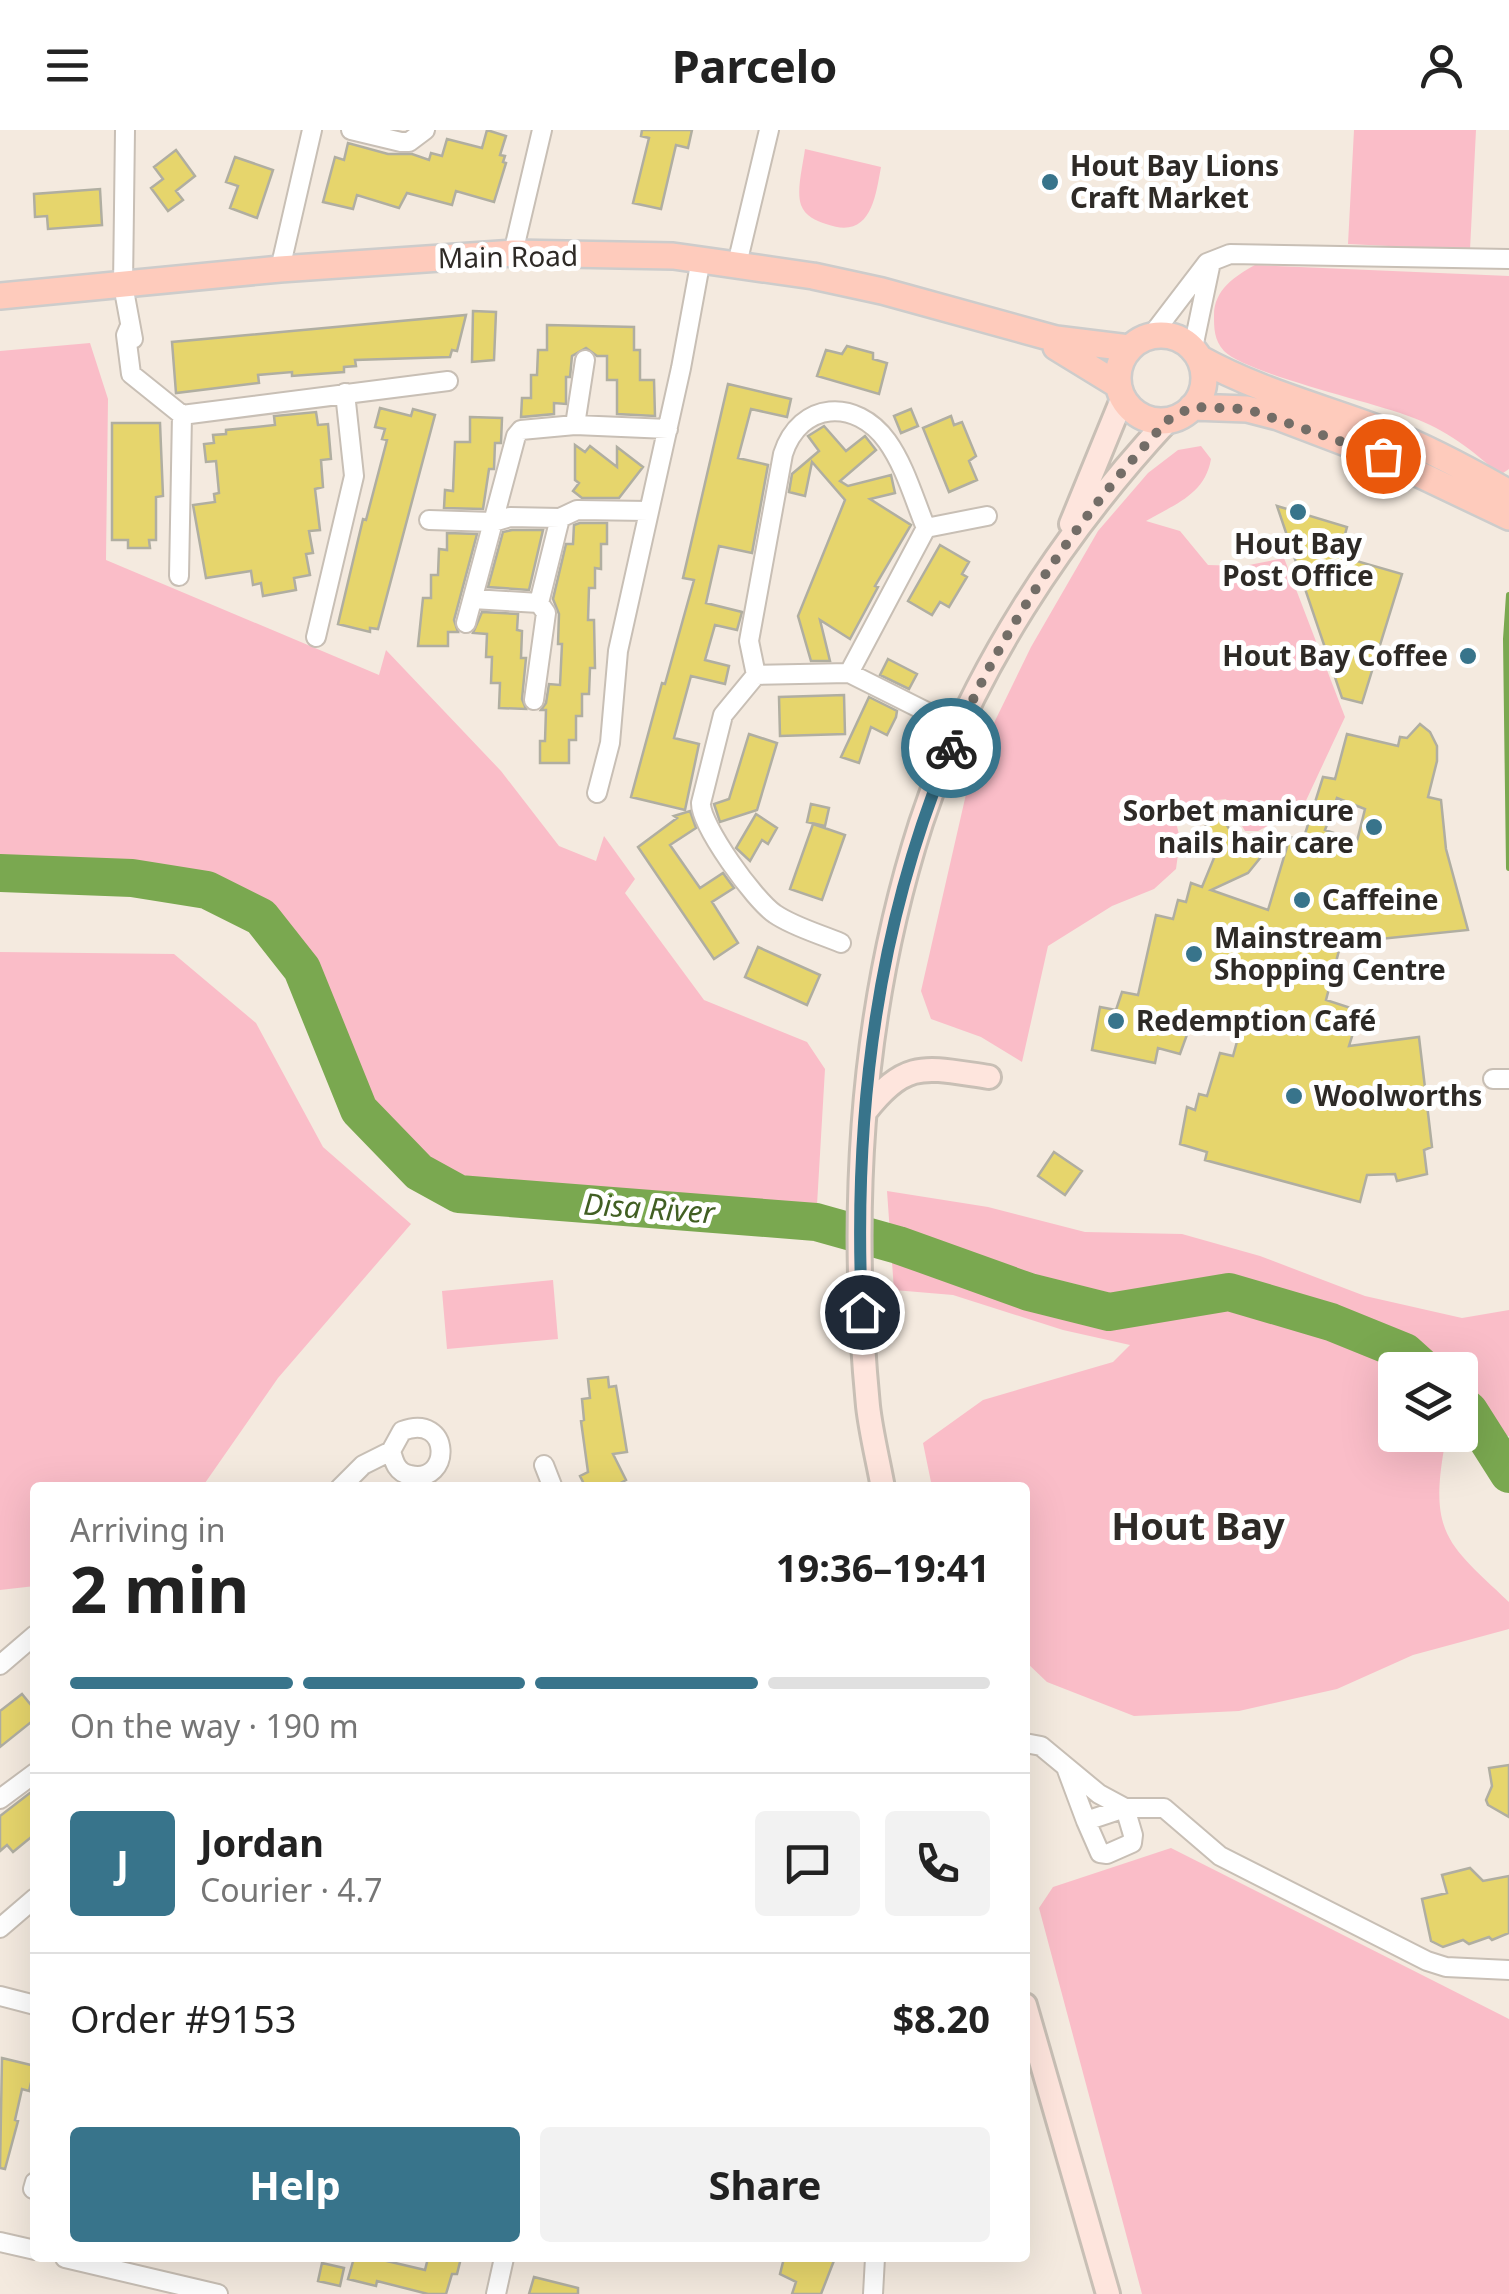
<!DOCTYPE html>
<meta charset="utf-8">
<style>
body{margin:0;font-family:"Noto Sans",sans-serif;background:#f2f2f2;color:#222;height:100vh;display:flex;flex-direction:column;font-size:38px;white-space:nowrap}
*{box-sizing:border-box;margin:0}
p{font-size:32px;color:#767676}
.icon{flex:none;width:55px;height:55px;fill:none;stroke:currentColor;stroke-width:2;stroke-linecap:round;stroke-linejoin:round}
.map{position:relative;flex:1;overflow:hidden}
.side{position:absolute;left:30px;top:1352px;width:1000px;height:780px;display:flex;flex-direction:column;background:#fff;border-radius:10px;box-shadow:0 10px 40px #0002}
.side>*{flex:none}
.controls{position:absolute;left:1378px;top:1222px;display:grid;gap:20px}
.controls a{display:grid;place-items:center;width:100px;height:100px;border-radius:10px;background:#fff;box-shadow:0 10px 40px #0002;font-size:50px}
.pin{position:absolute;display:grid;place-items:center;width:85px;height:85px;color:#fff;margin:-42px;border:5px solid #fff;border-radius:50%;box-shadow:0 2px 10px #0007}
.courier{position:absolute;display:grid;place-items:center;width:100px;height:100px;margin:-50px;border:8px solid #38748b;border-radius:50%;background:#fff;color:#222;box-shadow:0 2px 12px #0007}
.summary em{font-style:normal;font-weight:700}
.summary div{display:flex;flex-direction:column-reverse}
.summary{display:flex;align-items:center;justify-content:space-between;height:170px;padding:0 40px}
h1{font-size:65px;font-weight:700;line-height:75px}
.bar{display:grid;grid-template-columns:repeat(4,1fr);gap:15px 10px;align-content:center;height:120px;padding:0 40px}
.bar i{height:12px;border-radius:8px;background:#e0e0e0}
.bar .on{background:#38748b}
.bar p{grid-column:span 4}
.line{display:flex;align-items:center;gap:25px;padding:0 40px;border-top:2px solid #e0e0e0}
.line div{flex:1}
.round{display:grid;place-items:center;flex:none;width:105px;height:105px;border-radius:10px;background:#f2f2f2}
.primary-button{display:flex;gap:20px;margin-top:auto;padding:20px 40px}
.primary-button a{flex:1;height:115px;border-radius:10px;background:#38748b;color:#fff;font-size:40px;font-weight:700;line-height:115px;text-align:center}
.primary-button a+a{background:#f2f2f2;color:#222}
header{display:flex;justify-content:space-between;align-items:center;height:130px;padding:0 40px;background:#fff;font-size:45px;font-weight:700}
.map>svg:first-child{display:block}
.green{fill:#fabdc8;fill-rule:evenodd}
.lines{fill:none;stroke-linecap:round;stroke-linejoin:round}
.stream{stroke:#7aa850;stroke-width:6}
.river{stroke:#7aa850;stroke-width:38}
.building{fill:#e6d56c;stroke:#b0aea1;stroke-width:2.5;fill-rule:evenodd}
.street-casing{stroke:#c8bfb5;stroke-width:22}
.secondary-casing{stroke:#c8bfb5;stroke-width:28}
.primary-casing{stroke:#cdcccb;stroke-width:30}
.street{stroke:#fff;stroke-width:18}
.secondary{stroke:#fee5dd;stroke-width:22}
.primary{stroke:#fecbbc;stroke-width:25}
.done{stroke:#736d67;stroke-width:10;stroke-dasharray:0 18}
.route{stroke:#38748b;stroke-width:12}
.poi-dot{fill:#38748b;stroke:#fff;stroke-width:4}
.labels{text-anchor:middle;stroke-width:10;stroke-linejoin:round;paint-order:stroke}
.poi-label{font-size:28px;font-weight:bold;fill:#2e2a26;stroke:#fff;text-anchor:start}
.street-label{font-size:28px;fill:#2e2a26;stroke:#fff}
.water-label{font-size:30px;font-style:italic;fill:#415f23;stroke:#fff}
.district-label{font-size:38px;font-weight:bold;fill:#2e2a26;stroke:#fff}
</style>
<header><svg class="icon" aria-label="menu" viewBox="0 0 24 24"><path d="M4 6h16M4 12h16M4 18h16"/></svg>Parcelo<svg class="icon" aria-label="person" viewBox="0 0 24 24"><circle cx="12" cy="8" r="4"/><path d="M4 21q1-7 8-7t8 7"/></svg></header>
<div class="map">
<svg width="1509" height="2164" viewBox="0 0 1509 2164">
<rect width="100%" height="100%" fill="#f4eadf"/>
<path class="green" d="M 1354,0 L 1476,0 L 1470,120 L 1348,114 Z
M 805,19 L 881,37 C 875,70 870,110 826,94 C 816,91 805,86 801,75 C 796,61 803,35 805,19 Z
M 1255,135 L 1509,146 L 1509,339 L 1500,345 C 1472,320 1447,300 1411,287 C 1373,272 1247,244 1224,221 C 1214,210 1214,198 1214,185 C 1214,160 1235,146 1255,135 Z
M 90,213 L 108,269 L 106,430 L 379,545 L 386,520 L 501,641 L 559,716 L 596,731 L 604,706 L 635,749 L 625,763 L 704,870 L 807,912 L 825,939 L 816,1092 L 459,1064 L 419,1042 L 359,980 L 302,839 L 260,787 L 207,760 L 132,748 L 0,743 L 0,221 Z
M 1201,316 L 1211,329 C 1205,365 1173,375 1146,391 L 1180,401 L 1208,435 L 1244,436 L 1284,428 L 1345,587 L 1303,677 L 1258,701 L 1245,701 L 1226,669 L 1200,672 L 1175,688 L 1180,709 L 1176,739 L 1154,759 L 1112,776 L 1048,816 L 1022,932 L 981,907 L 931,889 L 921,861 L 972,638 L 1031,517 L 1098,401 L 1148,343 L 1178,320 Z
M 0,822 L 174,824 L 256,893 L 323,1017 L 411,1094 L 278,1248 L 205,1353 L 199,1358 L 35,1358 L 35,1456 L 0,1460 Z
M 887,1061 L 988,1077 L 1085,1102 L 1182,1104 L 1260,1126 L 1365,1166 L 1462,1188 L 1509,1180 L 1509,1306 L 1466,1307 L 1444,1319 C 1429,1405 1450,1416 1509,1472 L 1509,1499 L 1413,1525 L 1337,1559 L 1239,1581 L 1134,1586 L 1047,1552 L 1025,1531 L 1025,1358 L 932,1357 L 923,1313 L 983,1270 L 1113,1232 L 1130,1215 L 1063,1200 L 953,1165 L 894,1160 ZM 1395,1240 L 1460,1240 L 1460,1305 L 1395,1305 Z
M 553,1150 L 558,1209 L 447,1219 L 442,1161 Z
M 1171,1718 L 1509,1889 L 1509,2164 L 1142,2164 L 1039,1778 L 1053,1757 Z"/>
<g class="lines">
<path class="stream" d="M 1509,465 L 1506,509 L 1509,738"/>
<path class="river" d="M 0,743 L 132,748 L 207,760 L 261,787 L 302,839 L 359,980 L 419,1042 L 459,1064 L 816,1092 L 898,1115 L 1029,1162 L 1109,1182 L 1229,1162 L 1331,1192 L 1405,1222 L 1425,1240
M 1460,1273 L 1469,1281 L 1509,1344"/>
</g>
<path class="building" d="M 487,0 L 506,6 L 500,25 L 505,26 L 503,32 L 506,33 L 494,72 L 456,61 L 452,75 L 407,63 L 399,78 L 357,65 L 353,79 L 323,72 L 335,27 L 344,30 L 348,13 L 388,24 L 412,24 L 429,30 L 431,23 L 442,26 L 447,9 L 482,18 Z
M 642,0 L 692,0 L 688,18 L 676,15 L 661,79 L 633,73 L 649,8 L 641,6 Z
M 176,20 L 195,46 L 176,61 L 183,70 L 168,81 L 151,58 L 163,49 L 154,37 Z
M 235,27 L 273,40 L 257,88 L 230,78 L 238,56 L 226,52 Z
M 100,59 L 102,95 L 48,99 L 47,86 L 35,87 L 34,64 Z
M 473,181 L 496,182 L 494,230 L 472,232 Z
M 466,185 L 457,221 L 452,220 L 450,227 L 355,230 L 356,236 L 344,237 L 344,242 L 292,246 L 292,242 L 258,245 L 259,253 L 176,263 L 172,212 Z
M 547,195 L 634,197 L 634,220 L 640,220 L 640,250 L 654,250 L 655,286 L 617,284 L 617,250 L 607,250 L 607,226 L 597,226 L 586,218 L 572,226 L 570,247 L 566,247 L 566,274 L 554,273 L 554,284 L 521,287 L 522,268 L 531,268 L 531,245 L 537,245 L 538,220 L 547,220 Z
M 847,216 L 873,223 L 873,229 L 887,233 L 879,264 L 817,246 L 826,220 L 842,224 Z
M 728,254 L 791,269 L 787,287 L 751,279 L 738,328 L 768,335 L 752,423 L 719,416 L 706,473 L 742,482 L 737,500 L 715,495 L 705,530 L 729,536 L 725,554 L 691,546 L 674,608 L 699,614 L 685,680 L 631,667 L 662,553 L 665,554 L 694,450 L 683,448 Z
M 380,278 L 411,286 L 413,279 L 435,285 L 378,499 L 370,498 L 370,502 L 338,494 L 363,389 L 366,390 L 387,310 L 382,309 L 385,299 L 375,297 Z
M 911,279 L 918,296 L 901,303 L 894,286 Z
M 316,282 L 318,295 L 328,294 L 331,329 L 321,330 L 323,357 L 315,359 L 320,400 L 309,401 L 313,423 L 306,424 L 310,445 L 294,448 L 296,460 L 263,466 L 261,453 L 253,455 L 251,441 L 206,448 L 193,375 L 215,372 L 214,364 L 219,363 L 216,331 L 206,332 L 204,314 L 214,313 L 213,305 L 226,304 L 226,300 L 275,295 L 274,286 Z
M 951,286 L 954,295 L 962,292 L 976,326 L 969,331 L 977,350 L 949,362 L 923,298 Z
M 470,287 L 502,288 L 501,313 L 495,313 L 494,339 L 489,339 L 483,379 L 444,378 L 445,360 L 453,361 L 455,312 L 470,312 Z
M 112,293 L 160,293 L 163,366 L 156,367 L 156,410 L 149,410 L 150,418 L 128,418 L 128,410 L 112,410 Z
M 824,296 L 846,321 L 865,306 L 876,320 L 840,351 L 848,356 L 891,345 L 895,363 L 870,369 L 911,395 L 875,456 L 878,457 L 850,509 L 820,490 L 830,531 L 811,531 L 798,486 L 845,370 L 812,332 L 805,366 L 789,362 L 792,344 L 819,321 L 808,306 Z
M 575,315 L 585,322 L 590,316 L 617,337 L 617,317 L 643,337 L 619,368 L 582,368 L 573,361 L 579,353 L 575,350 Z
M 1277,376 L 1347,397 L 1339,426 L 1402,444 L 1362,573 L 1342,568 Z
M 580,393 L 607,393 L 607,414 L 601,414 L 601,439 L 595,438 L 595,458 L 589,458 L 588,490 L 594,490 L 595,538 L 590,538 L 589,564 L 582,564 L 582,586 L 576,586 L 576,610 L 569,610 L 569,633 L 540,633 L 540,611 L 545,611 L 546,580 L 541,580 L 546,573 L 549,554 L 560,555 L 562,514 L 558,514 L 559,484 L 553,469 L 566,414 L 573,414 L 574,395 Z
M 512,400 L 543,400 L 529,460 L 488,457 L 503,402 Z
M 447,403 L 477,404 L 454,490 L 458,502 L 448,502 L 448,516 L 418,516 L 423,468 L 431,468 L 431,445 L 438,445 L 439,419 L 447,420 Z
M 940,415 L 969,432 L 962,444 L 967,447 L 949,477 L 940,472 L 932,485 L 908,471 Z
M 482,482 L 518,484 L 517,500 L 522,501 L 521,528 L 526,528 L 522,569 L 526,579 L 499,578 L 500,553 L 491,553 L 492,527 L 486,527 L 487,504 L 473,503 Z
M 888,529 L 917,544 L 909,559 L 880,545 Z
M 844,565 L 845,604 L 780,606 L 779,567 Z
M 869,567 L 897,581 L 896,587 L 887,605 L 871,597 L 859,633 L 841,627 Z
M 1420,594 L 1430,602 L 1437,616 L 1437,631 L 1428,667 L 1441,670 L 1446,719 L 1468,800 L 1341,813 L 1326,870 L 1360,881 L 1349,916 L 1419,907 L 1432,1017 L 1424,1020 L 1427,1044 L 1397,1051 L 1395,1044 L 1367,1045 L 1360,1072 L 1205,1030 L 1207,1022 L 1180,1014 L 1187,977 L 1195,980 L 1199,964 L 1207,966 L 1220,923 L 1233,926 L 1241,897 L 1208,886 L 1201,903 L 1189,899 L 1180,924 L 1158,918 L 1155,933 L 1092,920 L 1100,877 L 1116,880 L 1122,862 L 1138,865 L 1156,785 L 1173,789 L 1178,770 L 1186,772 L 1191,753 L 1202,757 L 1214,728 L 1197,702 L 1221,686 L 1240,716 L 1265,722 L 1248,743 L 1211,760 L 1268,780 L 1290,707 L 1301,711 L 1305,704 L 1323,647 L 1335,649 L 1347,604 L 1398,616 L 1400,607 L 1407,608 ZM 1337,668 L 1365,679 L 1357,711 L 1325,700 Z
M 749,604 L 777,613 L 757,680 L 720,692 L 714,674 L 729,669 Z
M 811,674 L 829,678 L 825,696 L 807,692 Z
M 690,681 L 696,698 L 670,715 L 700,758 L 723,743 L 734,758 L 712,772 L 738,813 L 714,829 L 638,717 L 677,688 L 674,686 Z
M 756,684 L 777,698 L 768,714 L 762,710 L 750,731 L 736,718 Z
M 813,694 L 845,705 L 822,770 L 790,759 Z
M 758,817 L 820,845 L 807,875 L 745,847 Z
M 1054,1022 L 1082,1041 L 1065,1065 L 1038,1046 Z
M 608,1247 L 609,1257 L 616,1256 L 627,1322 L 613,1324 L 626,1350 L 611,1358 L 586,1358 L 580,1346 L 588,1342 L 581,1291 L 584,1290 L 582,1269 L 590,1268 L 588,1249 Z
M 22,1564 L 35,1580 L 35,1589 L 0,1617 L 0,1581 Z
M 1509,1635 L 1509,1687 L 1488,1675 L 1486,1670 L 1492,1656 L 1489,1638 Z
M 35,1659 L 35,1704 L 13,1722 L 7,1715 L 0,1721 L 0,1686 Z
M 1470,1738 L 1483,1751 L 1509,1746 L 1509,1803 L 1492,1810 L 1489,1807 L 1469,1814 L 1463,1810 L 1443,1817 L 1431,1811 L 1422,1769 L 1447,1763 L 1442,1745 Z
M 2,1928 L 35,1936 L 29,1961 L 22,1959 L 15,1990 L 18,1991 L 5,2039 L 0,2038 Z
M 354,2128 L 374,2128 L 425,2140 L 428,2128 L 461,2128 L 457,2144 L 452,2144 L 446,2164 L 428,2164 L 377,2151 L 376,2156 L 348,2149 Z
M 784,2128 L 835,2128 L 821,2164 L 792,2164 L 796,2152 L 780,2144 Z
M 322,2133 L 344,2138 L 340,2156 L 318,2151 Z
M 534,2147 L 578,2158 L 578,2164 L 529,2164 Z"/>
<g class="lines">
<g class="street-casing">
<path id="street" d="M 125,0 L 123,155 L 133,209
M 351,0 L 401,12 L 409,12 L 425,0
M 513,123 L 542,0
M 737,134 L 769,0
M 280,139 L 312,0
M 129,198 L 126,205 L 131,244 L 182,285 L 448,251
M 1152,205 L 1207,133 L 1230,124 L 1509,129
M 1193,218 L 1211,132
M 575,295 L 585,230
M 649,381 L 577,380 L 560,388 L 510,387 L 493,392 L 516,306 L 521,300 L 575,295 L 668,299
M 429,390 L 493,392 L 466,493
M 926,398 L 987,386
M 179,446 L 182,285
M 473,469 L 539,473
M 316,507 L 354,346 L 345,263
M 756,545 L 749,511 L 783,324 C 800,271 856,268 887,311 C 905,336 914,369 926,398 L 849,543
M 534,570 L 546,483 L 539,473 L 560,388
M 597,663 L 610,613 L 618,521 L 681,238 L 701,129
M 841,813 C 820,804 794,797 775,784 C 755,771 700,695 701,673 L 723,585 L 756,545 L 849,543 L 959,598
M 1493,949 L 1509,949
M 544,1335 L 553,1358
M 340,1358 L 363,1335 L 391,1321 L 402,1301 C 452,1282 452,1355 410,1345 C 397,1343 394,1332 391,1321
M 0,1535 L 35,1505
M 1025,1613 L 1041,1616 L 1099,1664 L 1125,1678 L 1164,1678 L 1220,1726 L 1427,1831 L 1446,1837 L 1509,1840
M 1067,1640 L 1086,1691
M 0,1669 L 35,1643
M 1125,1678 L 1133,1705 L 1132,1713 L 1107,1724 L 1100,1723 L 1086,1691 Z
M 0,1798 L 35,1768
M 0,1866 L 35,1875
M 33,2059 L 35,2052
M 0,2112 L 35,2120
M 65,2128 L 218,2164
M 496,2164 L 504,2128
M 873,2164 L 875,2128"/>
</g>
<g class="secondary-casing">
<path id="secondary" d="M 1071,394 L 1123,267
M 865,982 C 907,928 926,938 989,947
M 883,1358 C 878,1330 871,1303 868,1276 C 849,1081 861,880 921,693 C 970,544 1062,404 1168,290
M 1025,1875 L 1108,2164"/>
</g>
<g class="primary-casing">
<path id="primary" d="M 0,166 L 280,139 L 513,123 L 673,126 L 813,146 L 882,161 L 1056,209 L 1129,218
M1118 248a43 43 0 1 1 86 0a43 43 0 1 1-86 0Z
M 1056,217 L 1118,255
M 1199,228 C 1258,261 1322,277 1385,301 C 1428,318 1469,340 1509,363
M 1192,277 L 1247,279 L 1278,287 L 1383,327 L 1509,387"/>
</g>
<use href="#street" class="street"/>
<use href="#secondary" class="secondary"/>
<use href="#primary" class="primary"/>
</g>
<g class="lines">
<path class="done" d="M 951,618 C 1002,497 1079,386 1168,290 L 1192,277 L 1247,279 L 1383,326"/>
<path class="route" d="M 862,1182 C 853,991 876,795 951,618"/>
</g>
<g class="poi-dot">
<circle cx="1050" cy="52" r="10"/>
<circle cx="1298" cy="382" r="10"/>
<circle cx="1468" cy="526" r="10"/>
<circle cx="1374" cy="697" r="10"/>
<circle cx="1302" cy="770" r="10"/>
<circle cx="1194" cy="824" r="10"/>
<circle cx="1116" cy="891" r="10"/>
<circle cx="1294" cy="966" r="10"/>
</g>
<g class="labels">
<g class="poi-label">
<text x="1070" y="46">Hout Bay Lions<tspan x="1070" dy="32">Craft Market</tspan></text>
<text x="1298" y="424" text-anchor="middle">Hout Bay<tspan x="1298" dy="32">Post Office</tspan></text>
<text x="1448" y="536" text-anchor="end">Hout Bay Coffee</text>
<text x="1354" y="691" text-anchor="end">Sorbet manicure<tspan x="1354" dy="32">nails hair care</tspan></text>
<text x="1322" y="780">Caffeine</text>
<text x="1214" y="818">Mainstream<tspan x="1214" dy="32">Shopping Centre</tspan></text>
<text x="1136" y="901">Redemption Café</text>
<text x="1314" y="976">Woolworths</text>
</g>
<g class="street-label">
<text transform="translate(508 127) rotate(-1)" y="10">Main Road</text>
</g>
<g class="water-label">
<text transform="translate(649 1079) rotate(4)" y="10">Disa River</text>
</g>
<g class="district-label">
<text x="1198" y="1410">Hout Bay</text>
</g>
</g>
</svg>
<div class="controls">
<a><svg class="icon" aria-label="layers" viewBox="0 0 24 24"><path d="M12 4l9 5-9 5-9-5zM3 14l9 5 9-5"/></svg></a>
</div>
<div class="pin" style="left:1383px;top:326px;background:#ea580c"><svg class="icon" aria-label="bag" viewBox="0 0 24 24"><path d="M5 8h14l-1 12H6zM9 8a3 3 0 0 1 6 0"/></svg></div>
<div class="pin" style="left:862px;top:1182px;background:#1f2937"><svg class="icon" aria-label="home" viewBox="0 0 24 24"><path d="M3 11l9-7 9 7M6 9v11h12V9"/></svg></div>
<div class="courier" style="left:951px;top:618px"><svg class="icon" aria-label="bike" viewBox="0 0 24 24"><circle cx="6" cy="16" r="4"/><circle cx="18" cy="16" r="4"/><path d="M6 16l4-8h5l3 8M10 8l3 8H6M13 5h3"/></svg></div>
<section class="side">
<div class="summary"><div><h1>2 min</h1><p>Arriving in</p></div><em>19:36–19:41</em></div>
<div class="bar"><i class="on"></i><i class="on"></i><i class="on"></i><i></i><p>On the way · 190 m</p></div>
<div class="line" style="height:180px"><b class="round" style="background:#38748b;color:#fff">J</b><div><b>Jordan</b><p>Courier · 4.7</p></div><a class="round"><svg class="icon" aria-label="chat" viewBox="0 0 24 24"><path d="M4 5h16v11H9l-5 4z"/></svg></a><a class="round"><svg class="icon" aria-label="phone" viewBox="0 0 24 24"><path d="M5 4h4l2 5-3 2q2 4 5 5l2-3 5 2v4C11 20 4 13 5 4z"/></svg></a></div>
<div class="line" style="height:130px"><div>Order #9153</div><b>$8.20</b></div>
<div class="primary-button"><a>Help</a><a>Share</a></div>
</section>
</div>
